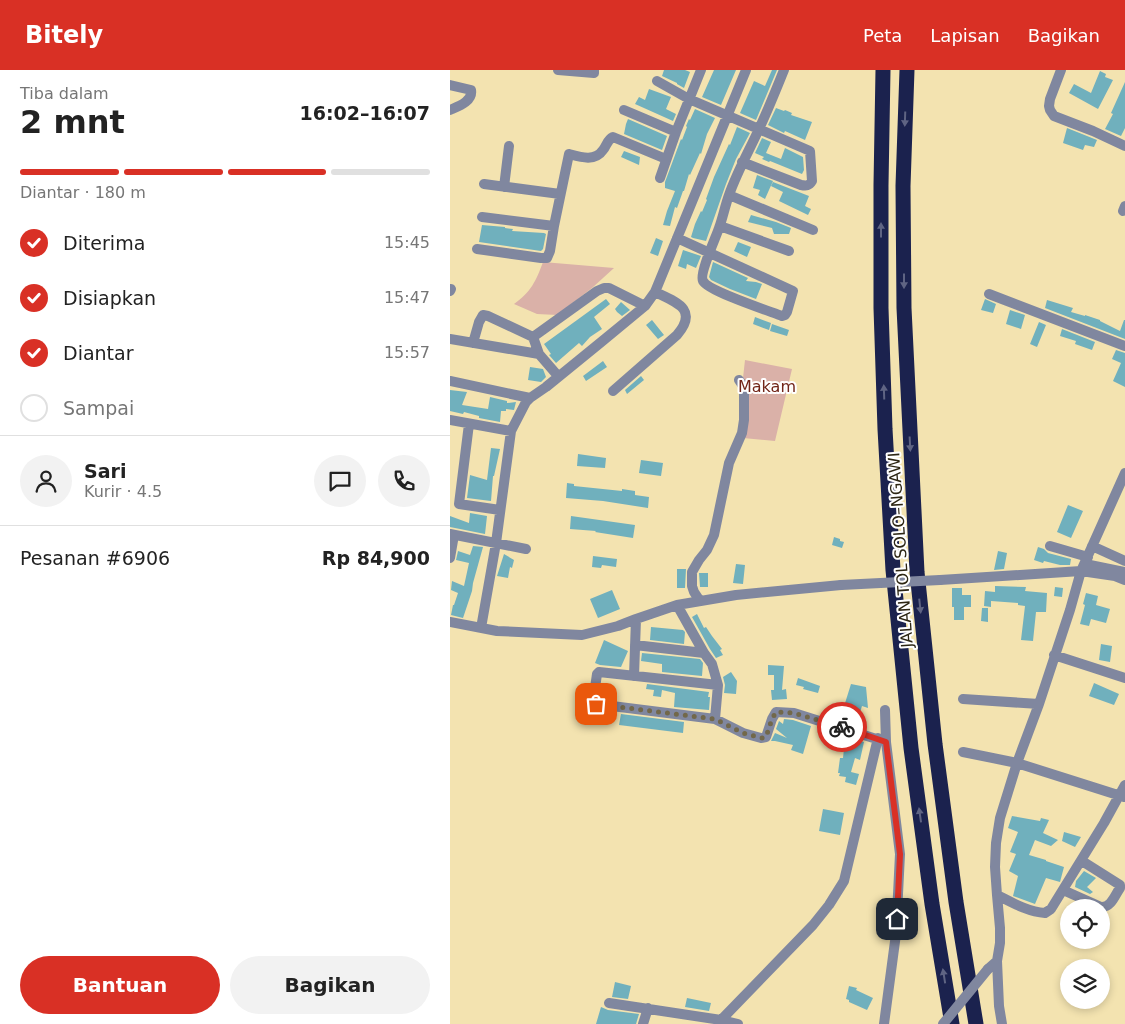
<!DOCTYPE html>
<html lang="id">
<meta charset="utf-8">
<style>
body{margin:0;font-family:"DejaVu Sans",sans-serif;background:#f2f2f2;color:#222;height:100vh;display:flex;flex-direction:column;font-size:19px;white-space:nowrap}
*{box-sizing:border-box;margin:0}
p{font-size:16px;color:#767676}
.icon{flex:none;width:28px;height:28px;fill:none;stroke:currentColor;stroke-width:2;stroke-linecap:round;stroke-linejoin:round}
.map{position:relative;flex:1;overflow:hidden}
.side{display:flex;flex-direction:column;background:#fff;width:450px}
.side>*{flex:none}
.fabs{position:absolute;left:610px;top:829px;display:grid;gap:10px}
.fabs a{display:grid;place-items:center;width:50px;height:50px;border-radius:50%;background:#fff;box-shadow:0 2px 8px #0003;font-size:25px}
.pin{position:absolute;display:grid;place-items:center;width:42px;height:42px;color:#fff;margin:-21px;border-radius:10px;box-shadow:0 2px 8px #0006}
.courier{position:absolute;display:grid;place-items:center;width:50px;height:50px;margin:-25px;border:4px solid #d93025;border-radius:50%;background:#fff;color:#222;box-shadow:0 1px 6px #0007}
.overview em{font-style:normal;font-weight:700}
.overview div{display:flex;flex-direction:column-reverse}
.overview{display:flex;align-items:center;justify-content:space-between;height:85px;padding:0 20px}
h1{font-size:32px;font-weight:700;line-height:38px}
.bar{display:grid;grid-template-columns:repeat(4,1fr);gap:8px 5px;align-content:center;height:60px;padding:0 20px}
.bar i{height:6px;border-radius:4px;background:#e0e0e0}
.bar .on{background:#d93025}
.bar p{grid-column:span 4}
.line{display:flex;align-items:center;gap:12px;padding:0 20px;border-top:1px solid #e0e0e0}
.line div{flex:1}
.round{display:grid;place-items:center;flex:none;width:52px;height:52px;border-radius:26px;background:#f2f2f2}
ol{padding:0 20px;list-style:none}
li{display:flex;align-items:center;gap:15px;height:55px}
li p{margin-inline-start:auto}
li .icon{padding:5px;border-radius:50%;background:#d93025;color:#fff;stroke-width:4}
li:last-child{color:#767676}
li i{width:28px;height:28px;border:2px solid #e0e0e0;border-radius:50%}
.primary-button{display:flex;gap:10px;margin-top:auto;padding:10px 20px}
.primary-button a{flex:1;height:58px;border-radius:30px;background:#d93025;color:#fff;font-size:20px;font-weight:700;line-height:58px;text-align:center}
.primary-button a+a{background:#f2f2f2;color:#222}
header{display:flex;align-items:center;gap:30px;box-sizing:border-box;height:70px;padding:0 25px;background:#d93025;color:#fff}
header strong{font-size:24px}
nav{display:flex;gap:28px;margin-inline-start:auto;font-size:18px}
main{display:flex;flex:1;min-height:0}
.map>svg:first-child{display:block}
.green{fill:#dab1a8}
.building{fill:#70b0bd}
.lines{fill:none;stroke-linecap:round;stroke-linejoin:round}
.minor{stroke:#80879f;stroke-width:10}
.highway{stroke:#1b224e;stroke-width:15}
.minor-bridge{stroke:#80879f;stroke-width:10}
.oneway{fill:#5f6483}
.done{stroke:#72684a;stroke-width:5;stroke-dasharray:0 9}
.route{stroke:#d93025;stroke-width:6}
.labels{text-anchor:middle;stroke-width:4;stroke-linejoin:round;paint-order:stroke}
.park-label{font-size:16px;fill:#712518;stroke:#fff}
.street-label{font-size:16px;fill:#2d2613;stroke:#fff}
</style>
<header>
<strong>Bitely</strong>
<nav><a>Peta</a><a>Lapisan</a><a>Bagikan</a></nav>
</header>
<main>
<section class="side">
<div class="overview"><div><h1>2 mnt</h1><p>Tiba dalam</p></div><em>16:02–16:07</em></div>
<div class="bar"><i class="on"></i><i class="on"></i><i class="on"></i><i></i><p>Diantar · 180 m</p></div>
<ol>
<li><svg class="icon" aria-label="check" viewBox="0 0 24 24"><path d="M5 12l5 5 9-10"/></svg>Diterima<p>15:45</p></li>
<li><svg class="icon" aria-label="check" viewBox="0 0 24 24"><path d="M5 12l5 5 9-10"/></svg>Disiapkan<p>15:47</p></li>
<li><svg class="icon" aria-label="check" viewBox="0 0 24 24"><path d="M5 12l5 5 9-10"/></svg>Diantar<p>15:57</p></li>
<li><i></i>Sampai</li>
</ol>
<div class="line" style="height:90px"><a class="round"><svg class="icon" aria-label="person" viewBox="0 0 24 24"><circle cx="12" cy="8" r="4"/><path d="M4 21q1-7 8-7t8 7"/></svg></a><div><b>Sari</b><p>Kurir · 4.5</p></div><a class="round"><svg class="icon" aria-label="chat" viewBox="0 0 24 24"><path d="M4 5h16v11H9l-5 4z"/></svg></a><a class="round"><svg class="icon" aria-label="phone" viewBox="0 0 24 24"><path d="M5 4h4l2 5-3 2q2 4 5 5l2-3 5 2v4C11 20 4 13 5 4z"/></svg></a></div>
<div class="line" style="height:65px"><div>Pesanan #6906</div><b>Rp 84,900</b></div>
<div class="primary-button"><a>Bantuan</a><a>Bagikan</a></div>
</section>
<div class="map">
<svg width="675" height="954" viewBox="0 0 675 954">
<rect width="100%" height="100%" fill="#f3e3b0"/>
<path class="green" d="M 93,192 L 164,198 L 142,218 L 107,245 L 87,244 L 64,234 C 81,222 86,211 93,192 Z
M 295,290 L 342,299 L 325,371 L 293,368 L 293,308 Z"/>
<path class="building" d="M 214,0 L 235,0 L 240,2 L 234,18 L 227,14 L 227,13 L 212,6 Z
M 264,0 L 286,0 L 271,35 L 252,27 Z
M 322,0 L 327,0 L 306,50 L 290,43 L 304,11 L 315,16 Z
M 650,1 L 656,4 L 655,7 L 663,10 L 648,39 L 619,23 L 624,14 L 641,23 Z
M 675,12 L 675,58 L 671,66 L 655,59 L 663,44 L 661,43 Z
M 199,19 L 221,27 L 216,39 L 226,44 L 223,51 L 185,34 L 189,27 L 195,30 Z
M 326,38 L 334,41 L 335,40 L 342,43 L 341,45 L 362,52 L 355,70 L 335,61 L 334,63 L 318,55 Z
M 245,39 L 265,48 L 257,64 L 251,84 L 250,83 L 240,105 L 239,104 L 234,121 L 233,121 L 227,138 L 225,137 L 220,156 L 213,155 L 217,141 L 225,121 L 215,118 L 215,112 L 231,69 L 232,70 L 237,57 L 236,56 L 239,49 L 240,50 Z
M 178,49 L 217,66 L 212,80 L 174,64 L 176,54 Z
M 287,57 L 300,63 L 286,89 L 276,114 L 256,171 L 243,168 L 241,167 L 245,154 L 251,141 L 252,142 L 257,130 L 256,129 L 264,107 L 279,74 L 280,75 Z
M 617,58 L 647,70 L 644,77 L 635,75 L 633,80 L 613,73 Z
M 312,68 L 321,72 L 316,83 L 331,89 L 335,78 L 353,87 L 354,100 L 352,104 L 320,91 L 319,92 L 312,89 L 314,87 L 305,83 Z
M 174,81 L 190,87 L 189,95 L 171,87 Z
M 307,105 L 323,111 L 315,129 L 308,125 L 310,120 L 303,118 Z
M 323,112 L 359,126 L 355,136 L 361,139 L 358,145 L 329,131 L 333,122 L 321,116 Z
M 301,145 L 326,152 L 341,158 L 339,164 L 324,164 L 322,158 L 298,152 Z
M 32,155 L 55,157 L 55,158 L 63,159 L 62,161 L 94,163 L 96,164 L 93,179 L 91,181 L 29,172 Z
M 206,168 L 213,171 L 208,186 L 200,183 Z
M 288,172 L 301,177 L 297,187 L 284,181 Z
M 233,180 L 251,186 L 246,198 L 237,194 L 236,199 L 228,196 Z
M 263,192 L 298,208 L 296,211 L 306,212 L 312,214 L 306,229 L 280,219 L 261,210 L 259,207 Z
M 156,229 L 160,234 L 144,247 L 152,259 L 140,267 L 132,276 L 129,273 L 106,293 L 99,285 L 101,284 L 94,274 Z
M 535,229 L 546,234 L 543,243 L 531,240 Z
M 597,230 L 623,238 L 621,242 L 635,246 L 635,245 L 650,250 L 650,251 L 670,261 L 674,250 L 675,250 L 675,269 L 595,238 Z
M 171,232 L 180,240 L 172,246 L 167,242 L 165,239 Z
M 560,240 L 575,245 L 571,259 L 556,254 Z
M 305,247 L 321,253 L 319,260 L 303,254 Z
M 202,250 L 214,265 L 208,269 L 196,255 Z
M 589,252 L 596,255 L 587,277 L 580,274 Z
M 322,254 L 339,260 L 337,266 L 320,261 Z
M 612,259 L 645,272 L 642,280 L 625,274 L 626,271 L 610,266 Z
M 666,280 L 675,283 L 675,317 L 663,311 L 671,293 L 662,289 Z
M 153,291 L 157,297 L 136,311 L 133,306 Z
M 80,297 L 93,299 L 96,307 L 91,312 L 78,310 Z
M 191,306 L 194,310 L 177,324 L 175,320 Z
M 0,320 L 17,322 L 12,335 L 38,339 L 40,327 L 57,331 L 57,333 L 66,332 L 64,340 L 56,339 L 56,341 L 51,341 L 50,352 L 29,348 L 29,346 L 14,342 L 13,344 L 0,341 Z
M 41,378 L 50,379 L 44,406 L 43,406 L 41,431 L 17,428 L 20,405 L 37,410 Z
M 128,384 L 156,388 L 155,398 L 127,396 Z
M 191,390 L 213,393 L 211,406 L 189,403 Z
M 117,413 L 124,414 L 124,416 L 172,421 L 172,419 L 185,421 L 185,425 L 199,427 L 198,438 L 153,431 L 116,428 Z
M 618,435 L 633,441 L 621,468 L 607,462 Z
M 20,443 L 37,446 L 35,464 L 0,457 L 0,446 L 19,453 Z
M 121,446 L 185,455 L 183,468 L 145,462 L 146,461 L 120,459 Z
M 384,467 L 390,469 L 390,471 L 394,472 L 392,478 L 382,475 Z
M 23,476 L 33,477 L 23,513 L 22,521 L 13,548 L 1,545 L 3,535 L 4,535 L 8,523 L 1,520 L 2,511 L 14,516 L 19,493 L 6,490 L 8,481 L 20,485 Z
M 588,477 L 594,479 L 598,483 L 621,489 L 620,495 L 610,495 L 594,491 L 593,493 L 584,490 Z
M 548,481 L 557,483 L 554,499 L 544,500 Z
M 54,484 L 64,490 L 62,498 L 60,497 L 58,508 L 47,506 Z
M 143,486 L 167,489 L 166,497 L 152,495 L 151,498 L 142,497 Z
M 286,494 L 295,495 L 293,514 L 283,513 Z
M 227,499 L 236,499 L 235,518 L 227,518 Z
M 249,503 L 258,503 L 258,517 L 250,517 Z
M 545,516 L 576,517 L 575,521 L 597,523 L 596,542 L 586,542 L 583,571 L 571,570 L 575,536 L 568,535 L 568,533 L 541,531 L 541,537 L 534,536 L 535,521 L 545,522 Z
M 605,517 L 613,518 L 612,527 L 604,526 Z
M 502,518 L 512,518 L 512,525 L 521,525 L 521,537 L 514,537 L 514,550 L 504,550 L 504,537 L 502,537 Z
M 162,520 L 170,539 L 148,548 L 140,529 Z
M 636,523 L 648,526 L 646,535 L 660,539 L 656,553 L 641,549 L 639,556 L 630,554 L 635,535 L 633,534 Z
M 532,538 L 538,538 L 538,552 L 531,551 Z
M 247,544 L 254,558 L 256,557 L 262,566 L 272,579 L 270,580 L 273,585 L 266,588 L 260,579 L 242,547 Z
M 201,557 L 233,560 L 235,562 L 234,574 L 200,570 Z
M 154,570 L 178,581 L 171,597 L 150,595 L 145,593 Z
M 651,574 L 662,576 L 660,592 L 649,590 Z
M 192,583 L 250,589 L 253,593 L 252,606 L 212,602 L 212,594 L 191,591 Z
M 318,595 L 334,596 L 332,620 L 336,619 L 337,629 L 322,630 L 321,620 L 324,620 L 324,605 L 318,605 Z
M 281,602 L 287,611 L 286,624 L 274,623 L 275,615 L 273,607 Z
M 348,608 L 370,616 L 368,623 L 353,619 L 354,617 L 346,615 Z
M 644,613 L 669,624 L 664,635 L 639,626 Z
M 197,614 L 259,622 L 258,627 L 260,627 L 259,640 L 224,637 L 225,623 L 212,620 L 211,627 L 203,626 L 204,620 L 196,619 Z
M 401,614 L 416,617 L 418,638 L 412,636 L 406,655 L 401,654 L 391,646 Z
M 135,638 L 152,642 L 151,652 L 140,651 L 140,645 L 134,645 Z
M 171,644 L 234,652 L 233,663 L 169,655 Z
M 334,649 L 343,650 L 361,656 L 353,684 L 341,680 L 343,675 L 325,671 L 321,671 L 325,663 L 337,668 L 326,659 L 329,651 L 333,654 Z
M 395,669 L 407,670 L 414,672 L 410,690 L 405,688 L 401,702 L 409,704 L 406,715 L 395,712 L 396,707 L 389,706 L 390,703 L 388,703 L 390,688 L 393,688 Z
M 373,739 L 394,743 L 390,765 L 369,761 Z
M 562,746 L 590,751 L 591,748 L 599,750 L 593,763 L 608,770 L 601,776 L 585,770 L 579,785 L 596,790 L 596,791 L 614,797 L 610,812 L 596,808 L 585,834 L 563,826 L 568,806 L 559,801 L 566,784 L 560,782 L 568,762 L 558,758 Z
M 614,762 L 631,767 L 625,777 L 612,771 Z
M 634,801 L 646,808 L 637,817 L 643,822 L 640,824 L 625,817 L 626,811 Z
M 165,912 L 181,916 L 178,929 L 162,927 Z
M 399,916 L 407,918 L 406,920 L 423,928 L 417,940 L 399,932 L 399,930 L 396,929 Z
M 237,928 L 261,933 L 259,941 L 235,937 Z
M 151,937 L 158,940 L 189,944 L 186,954 L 146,954 Z"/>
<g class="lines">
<path class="minor" d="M 108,0 L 144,3 L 144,0
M 611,0 L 600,29 L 599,36 L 600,40 L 604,46 L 643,61 L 675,76
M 207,11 L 239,29 L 360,81 L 362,111 C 359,116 356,116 351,115 L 292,92
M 0,15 L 21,20 C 23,31 9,36 0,40
M 174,40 L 226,62
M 210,108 L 226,62 L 251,0
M 34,114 L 110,124
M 54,117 L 59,76
M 279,125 L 363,160
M 673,141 L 675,136
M 32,147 L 104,156
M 270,156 L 339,181
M 227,168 L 343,221 L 337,242 L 335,245 L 332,246 C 319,241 258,221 253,211 C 249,204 266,167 269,158 C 273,147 275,136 279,125 C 287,102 299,81 309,59 C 318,40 326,20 334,0
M 27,179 L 91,188 L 97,188 L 100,181 L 104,156 L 119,84 C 130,87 145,92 153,80 C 157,75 157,70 163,67 L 216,89
M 0,221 L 1,219
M 539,224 L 675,276
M 83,267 L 147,221 L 154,218 L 159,218 L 195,236
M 0,269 L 89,284 L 108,306
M 23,273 L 29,252 L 33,245 L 38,246 L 83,267 L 89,284
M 0,311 L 80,328
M 163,321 L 227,265 C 249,239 226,232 205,222
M 0,350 L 61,361
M 19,354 L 9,434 L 50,440
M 0,464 L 76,479
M 600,476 L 638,487
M 642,476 L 675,491
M 0,488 L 4,465
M 635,494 L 675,502
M 490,510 L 631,501 L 665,506 L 675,510
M 250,531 L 244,522 L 242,516 L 242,502 L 249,490 L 257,480 L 264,465 L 279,393 L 292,363 L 294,350 L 294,323 L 293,316 L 289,310
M 227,535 L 254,583 L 262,594 L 268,615 L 265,649
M 0,552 L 47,561 L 132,565 L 168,556 L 186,549 L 227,535 L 286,525 L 391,515
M 31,558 L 46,473 L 61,361 L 76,332 L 80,328 L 96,317 L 150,273 L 195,236 L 205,222 L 296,0
M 185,575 L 254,583
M 604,585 L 675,608
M 184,606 L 186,549
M 268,615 L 149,602 L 147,604 L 143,632 L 146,634 L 265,649 L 293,663 L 311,668 L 316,667 L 322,649 L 326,642 L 344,643 L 436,672 L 450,784 L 446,864 L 434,954
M 513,629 L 589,634
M 435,640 L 436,672
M 513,682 L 567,693 L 674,727
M 613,820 L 651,837 C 661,838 665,825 670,818 L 670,815 L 632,791
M 547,825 C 561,832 578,842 595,843 L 601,839 L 654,753 L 675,715
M 547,891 L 549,936 L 552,954
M 538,899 L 547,891 L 550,873 L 550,858 L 547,825 L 545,797 L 546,773 L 550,748 L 567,693 L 589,634 L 620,540 L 631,501 L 675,403
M 159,933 L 271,950 L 270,954
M 271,950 L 363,855 L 379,835 L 394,811 L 428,668
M 271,950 L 288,954
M 193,954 L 198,938"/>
<path class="highway" d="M 433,0 L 431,115 L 431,238 L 435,359 L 443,500 L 461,678 L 482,834 L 502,954
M 457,0 L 453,116 L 454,238 L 467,502 L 485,674 L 506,832 L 526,954"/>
<path class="minor-bridge" d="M 391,515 L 490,510
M 493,954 L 538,899"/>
</g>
<defs><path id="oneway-solid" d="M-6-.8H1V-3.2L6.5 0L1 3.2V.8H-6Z" transform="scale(1.25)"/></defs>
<g class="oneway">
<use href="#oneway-solid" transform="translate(455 49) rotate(92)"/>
<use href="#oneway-solid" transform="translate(431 160) rotate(-90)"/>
<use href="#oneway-solid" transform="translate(454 211) rotate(90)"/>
<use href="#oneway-solid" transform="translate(434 322) rotate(-92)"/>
<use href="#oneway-solid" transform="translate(460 374) rotate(87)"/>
<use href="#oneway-solid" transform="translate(470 536) rotate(84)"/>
<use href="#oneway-solid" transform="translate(470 745) rotate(-98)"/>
<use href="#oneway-solid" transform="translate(494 906) rotate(-99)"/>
</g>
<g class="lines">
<path class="done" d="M 146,634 L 265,649 L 293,663 L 312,668 L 316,667 L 322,649 L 326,642 L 344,643 L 392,657"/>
<path class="route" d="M 392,657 L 436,672 L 450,784 L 447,849"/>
</g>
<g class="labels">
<g class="park-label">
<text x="317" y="322">Makam</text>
</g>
<g class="street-label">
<text transform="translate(450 480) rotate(-94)" y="6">JALAN TOL SOLO–NGAWI</text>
</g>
</g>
</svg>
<div class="fabs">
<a><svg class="icon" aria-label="locate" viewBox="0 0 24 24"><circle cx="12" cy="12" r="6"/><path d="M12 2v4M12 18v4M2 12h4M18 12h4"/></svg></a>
<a><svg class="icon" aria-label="layers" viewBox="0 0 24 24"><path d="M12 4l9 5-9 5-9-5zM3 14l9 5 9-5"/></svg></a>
</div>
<div class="pin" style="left:146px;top:634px;background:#ea580c"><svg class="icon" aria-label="bag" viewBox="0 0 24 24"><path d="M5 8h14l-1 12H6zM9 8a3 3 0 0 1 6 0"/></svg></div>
<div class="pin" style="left:447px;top:849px;background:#1f2937"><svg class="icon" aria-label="home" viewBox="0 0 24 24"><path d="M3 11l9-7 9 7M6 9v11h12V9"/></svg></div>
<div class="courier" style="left:392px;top:657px"><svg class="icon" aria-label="bike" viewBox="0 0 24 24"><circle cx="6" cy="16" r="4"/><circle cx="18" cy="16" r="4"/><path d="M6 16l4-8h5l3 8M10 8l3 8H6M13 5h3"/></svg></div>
</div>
</main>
